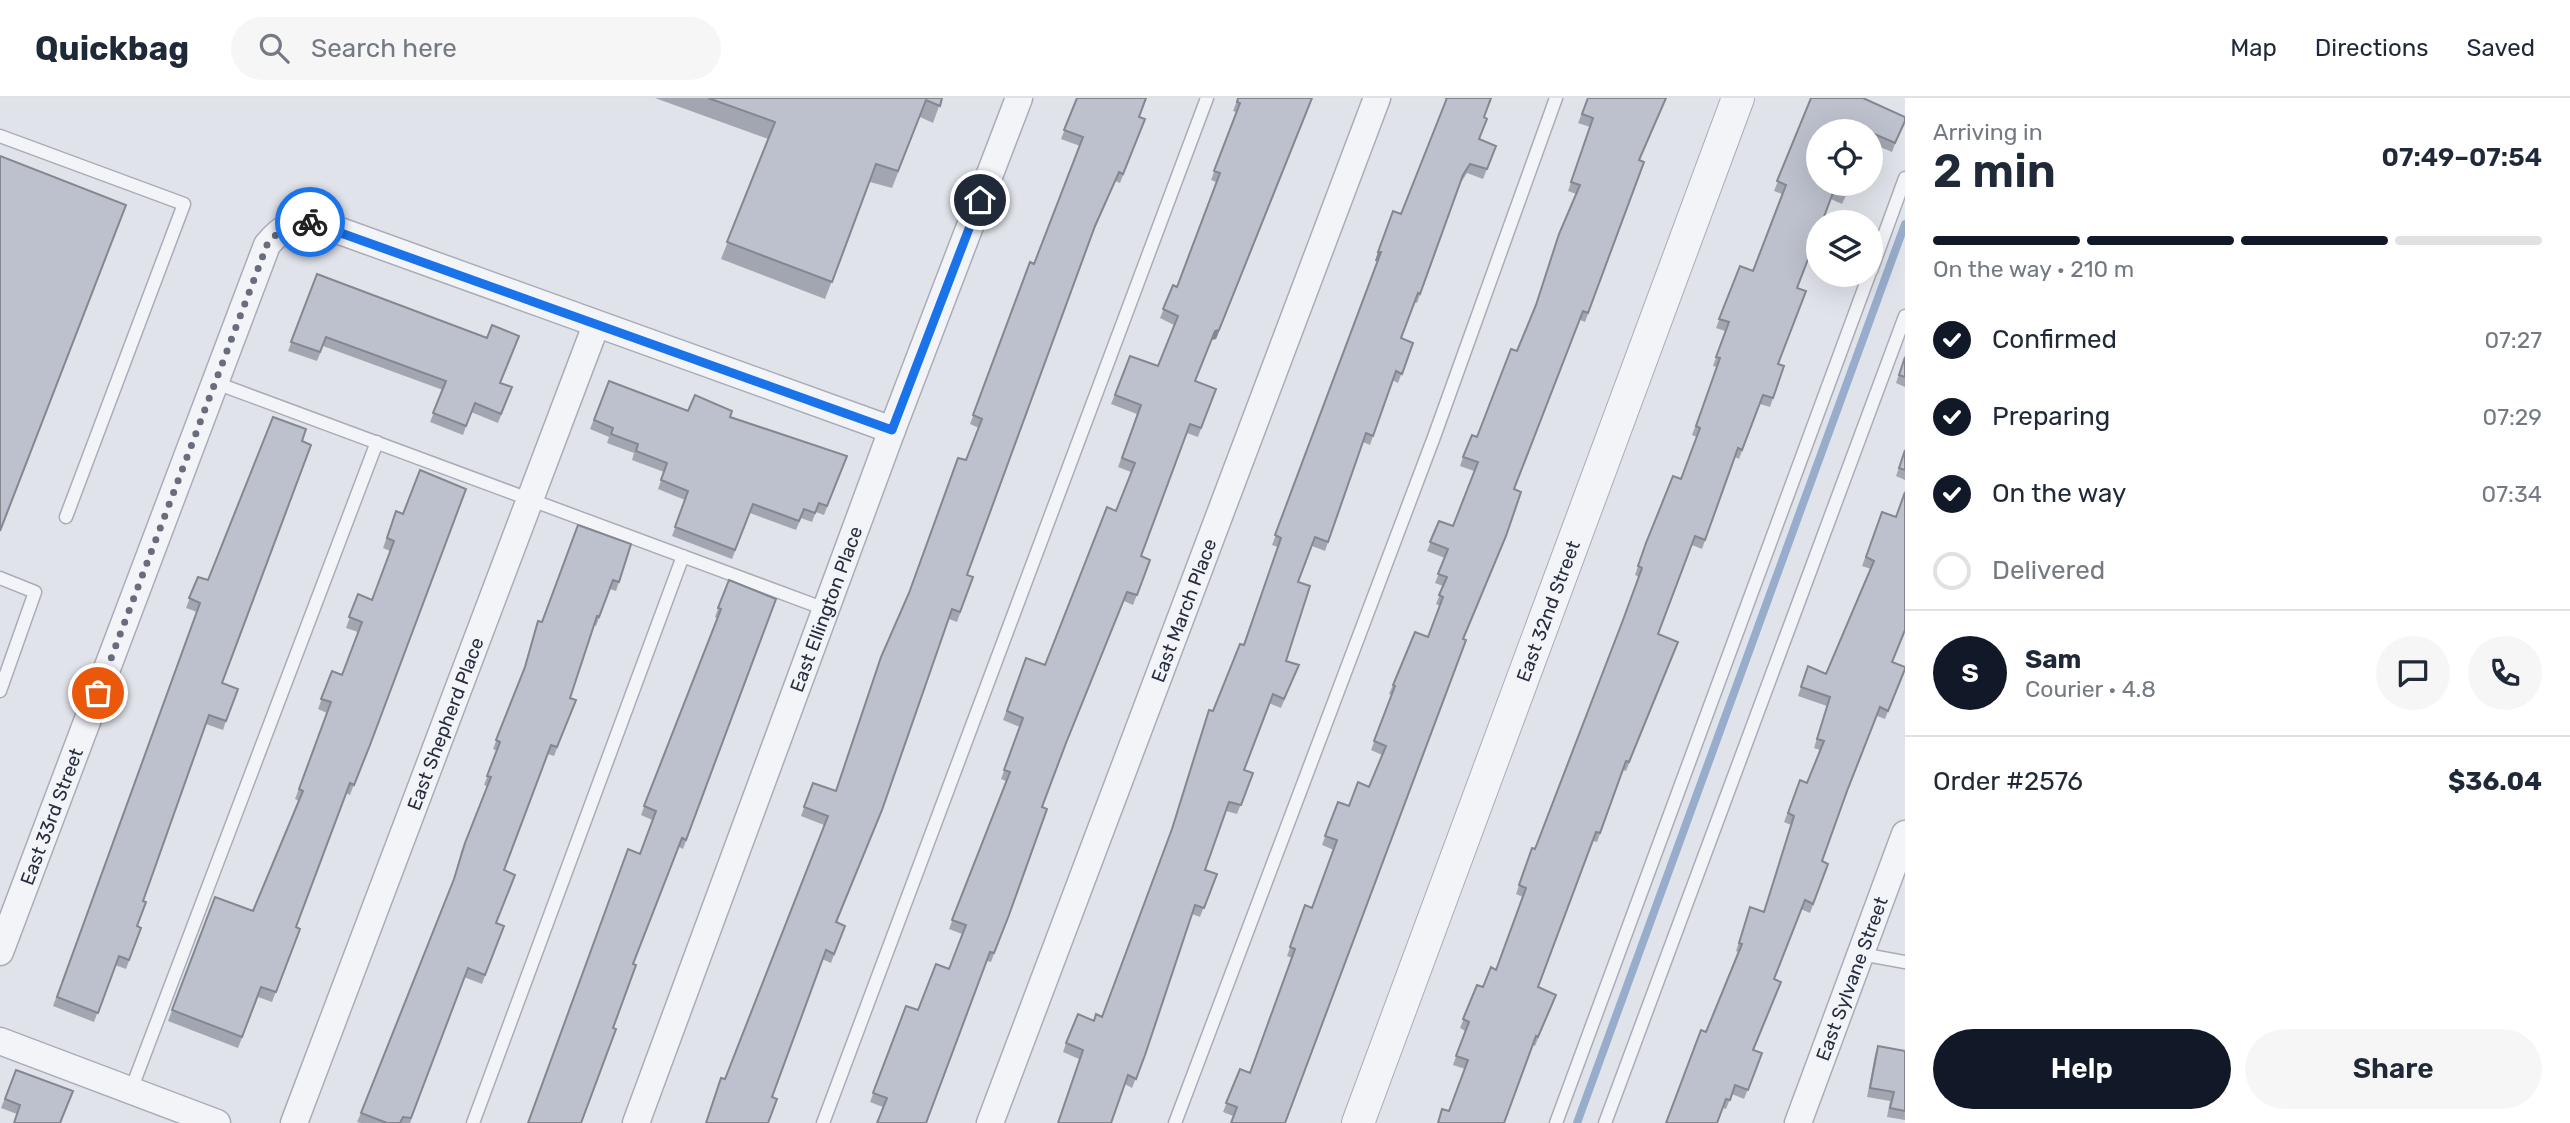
<!DOCTYPE html>
<meta charset="utf-8">
<style>
body{margin:0;font-family:Rubik,sans-serif;background:#f6f6f7;color:#1f2937;height:100vh;display:flex;flex-direction:column;font-size:26px;white-space:nowrap}
*{box-sizing:border-box;margin:0}
p{font-size:23px;color:#747a83}
.icon{flex:none;width:38px;height:38px;fill:none;stroke:currentColor;stroke-width:2;stroke-linecap:round;stroke-linejoin:round}
.map{position:relative;flex:1;overflow:hidden}
.side{display:flex;flex-direction:column;background:#fff;width:665px}
.side>*{flex:none}
.fabs{position:absolute;left:1806px;top:21px;display:grid;gap:14px}
.fabs a{display:grid;place-items:center;width:77px;height:77px;border-radius:50%;background:#fff;box-shadow:0 7px 28px #0002;font-size:35px}
.pin{position:absolute;display:grid;place-items:center;width:60px;height:60px;color:#fff;margin:-30px;border:4px solid #fff;border-radius:50%;box-shadow:0 2px 7px #0007}
.courier{position:absolute;display:grid;place-items:center;width:70px;height:70px;margin:-35px;border:5px solid #1a73e8;border-radius:50%;background:#fff;color:#222;box-shadow:0 2px 9px #0007}
.overview em{font-style:normal;font-weight:600}
.overview div{display:flex;flex-direction:column-reverse}
.overview{display:flex;align-items:center;justify-content:space-between;height:119px;padding:0 28px}
h1{font-size:46px;font-weight:600;line-height:52px}
.bar{display:grid;grid-template-columns:repeat(4,1fr);gap:10px 7px;align-content:center;height:84px;padding:0 28px}
.bar i{height:9px;border-radius:5px;background:#e0e1e3}
.bar .active{background:#111827}
.bar p{grid-column:span 4}
.line{display:flex;align-items:center;gap:18px;padding:0 28px;border-top:2px solid #e0e1e3}
.line div{flex:1}
.round{display:grid;place-items:center;flex:none;width:74px;height:74px;border-radius:37px;background:#f6f6f7}
ol{padding:0 28px;list-style:none}
li{display:flex;align-items:center;gap:21px;height:77px}
li p{margin-inline-start:auto}
li .icon{padding:7px;border-radius:50%;background:#111827;color:#fff;stroke-width:4}
li:last-child{color:#747a83}
li i{width:38px;height:38px;border:4px solid #e0e1e3;border-radius:50%}
.cta{display:flex;gap:14px;margin-top:auto;padding:14px 28px}
.cta a{flex:1;height:80px;border-radius:42px;background:#111827;color:#fff;font-size:28px;font-weight:600;line-height:80px;text-align:center}
.cta a+a{background:#f6f6f7;color:#1f2937}
header{display:flex;align-items:center;gap:42px;box-sizing:border-box;height:98px;padding:0 35px;background:#fff;border-bottom:2px solid #e0e1e3}
header strong{font-size:33px}
nav{display:flex;gap:38px;margin-inline-start:auto;font-size:24px}
.search{width:490px;height:63px;background:#f6f6f7;display:flex;align-items:center;gap:18px;box-sizing:border-box;padding:0 24px;border-radius:38px;color:#747a83;font-size:26px}
main{display:flex;flex:1;min-height:0}
.map>svg:first-child{display:block}
.lines{fill:none;stroke-linecap:round;stroke-linejoin:round}
.stream{stroke:#98accc;stroke-width:8}
.service-casing{stroke:#a8adb8;stroke-width:15}
.minor-casing{stroke:#a8adb8;stroke-width:29}
.tertiary-casing{stroke:#a8adb8;stroke-width:34}
.service{stroke:#f3f4f8;stroke-width:12}
.minor{stroke:#f3f4f8;stroke-width:26}
.tertiary{stroke:#f3f4f8;stroke-width:32}
.wall{fill:#a2a6b0}
.shaded-wall{fill:#848790}
.building{fill:#bcc1cd;stroke:#848790;stroke-width:2}
.done{stroke:#686d7d;stroke-width:7;stroke-dasharray:0 12.6}
.route{stroke:#1a73e8;stroke-width:9}
.labels{text-anchor:middle;stroke-width:5;stroke-linejoin:round;paint-order:stroke}
.street-label{font-size:19px;fill:#272e42;stroke:#eff2f7}
</style>
<header>
<strong>Quickbag</strong>
<div class="search"><svg class="icon" aria-label="search" viewBox="0 0 24 24"><circle cx="10" cy="10" r="6"/><path d="M15 15l6 6"/></svg>Search here</div>
<nav><a>Map</a><a>Directions</a><a>Saved</a></nav>
</header>
<main>
<div class="map">
<svg width="1905" height="1025" viewBox="0 0 1905 1025">
<rect width="100%" height="100%" fill="#e0e3ea"/>
<g class="lines">
<path class="stream" d="M 1577,1025 L 1905,126"/>
<g class="service-casing">
<path id="service" d="M 0,38 L 184,106 L 66,419
M 1871,173 L 1905,80
M 216,285 L 825,511
M 0,480 L 35,494 L 0,593
M 1861,856 L 1905,864
M 131,992 L 377,344
M 473,1025 L 683,458
M 823,1025 L 1207,0
M 1175,1025 L 1434,339 L 1556,0
M 1556,1025 L 1869,177
M 1605,1025 L 1905,218"/>
</g>
<g class="minor-casing">
<g id="minor">
<path id="s1" d="M 0,854 L 267,147 C 282,129 292,124 315,124 L 892,332"/>
<path d="M 0,943 L 217,1025"/>
<path id="s2" d="M 294,1025 L 596,227"/>
<path id="s3" d="M 636,1025 L 892,332 L 1019,0"/>
<path id="s4" d="M 990,1025 L 1377,0"/>
<path id="s5" d="M 1798,1025 L 1905,736"/>
</g>
</g>
<g class="tertiary-casing">
<g id="tertiary">
<path id="s6" d="M 1358,1025 L 1738,0"/>
</g>
</g>
<use href="#service" class="service"/>
<use href="#minor" class="minor"/>
<use href="#tertiary" class="tertiary"/>
</g>
<path class="wall" d="M 655,0 L 942,0 L 933,25 L 920,19 L 892,90 L 870,84 L 825,201 L 721,161 L 768,41 Z
M 1077,0 L 1145,21 L 1120,85 L 1115,83 L 1092,137 L 967,477 L 973,479 L 957,524 L 949,521 L 837,824 L 845,828 L 831,865 L 822,861 L 725,981 L 824,727 L 801,718 L 813,685 L 836,693 L 979,330 L 970,326 L 1030,164 L 1034,166 L 1080,48 L 1061,41 Z
M 1238,0 L 1312,0 L 1216,241 L 1211,242 L 1195,283 L 1216,291 L 1198,339 L 1187,335 L 1141,458 L 1150,462 L 1133,507 L 1124,503 L 1063,654 L 1042,709 L 1047,711 L 991,864 L 987,863 L 883,1009 L 870,1004 L 906,908 L 918,912 L 949,871 L 962,836 L 949,831 L 1006,683 L 1001,681 L 1020,629 L 1003,622 L 1026,560 L 1045,567 L 1116,413 L 1131,374 L 1118,369 L 1137,316 L 1111,306 L 1130,258 L 1158,268 L 1174,227 L 1160,220 L 1173,187 L 1177,189 L 1216,84 L 1211,82 L 1236,14 L 1233,13 Z
M 1444,0 L 1492,0 L 1484,19 L 1479,42 L 1496,48 L 1483,81 L 1467,75 L 1460,86 L 1417,205 L 1414,204 L 1401,240 L 1413,245 L 1398,285 L 1392,282 L 1370,347 L 1363,344 L 1325,453 L 1312,448 L 1298,484 L 1286,563 L 1299,567 L 1281,610 L 1269,605 L 1244,672 L 1253,675 L 1237,716 L 1226,713 L 1205,772 L 1217,776 L 1200,819 L 1192,816 L 1145,957 L 1132,990 L 1079,961 L 1063,954 L 1066,945 L 1094,923 L 1102,919 L 1169,738 L 1213,613 L 1243,547 L 1278,449 L 1272,447 L 1378,163 L 1375,163 L 1393,113 L 1401,116 L 1446,2 Z
M 1588,0 L 1639,63 L 1644,64 L 1585,224 L 1580,222 L 1233,1018 L 1223,1014 L 1240,971 L 1250,975 L 1292,860 L 1287,858 L 1305,807 L 1312,810 L 1334,752 L 1322,747 L 1338,704 L 1349,708 L 1369,689 L 1382,657 L 1371,652 L 1392,597 L 1389,596 L 1393,587 L 1428,539 L 1440,508 L 1436,506 L 1443,488 L 1435,485 L 1445,460 L 1427,453 L 1439,423 L 1453,428 L 1474,373 L 1460,368 L 1463,359 L 1477,339 L 1517,253 L 1534,211 L 1576,96 L 1568,93 L 1590,29 L 1578,25 Z
M 1811,0 L 1905,19 L 1892,54 L 1871,45 L 1871,33 L 1818,33 L 1818,86 L 1851,86 L 1842,106 L 1831,101 L 1797,190 L 1778,266 L 1784,268 L 1770,309 L 1760,306 L 1739,361 L 1735,359 L 1702,451 L 1692,447 L 1658,536 L 1678,544 L 1626,673 L 1623,672 L 1597,744 L 1593,743 L 1538,889 L 1556,897 L 1535,948 L 1533,947 L 1449,1013 L 1465,971 L 1453,967 L 1465,933 L 1460,930 L 1477,887 L 1483,889 L 1496,872 L 1523,799 L 1516,796 L 1529,759 L 1535,751 L 1639,479 L 1635,477 L 1646,445 L 1681,381 L 1697,339 L 1692,337 L 1717,269 L 1713,268 L 1725,233 L 1716,230 L 1740,168 L 1753,173 L 1782,96 L 1774,93 Z
M 317,176 L 501,285 L 512,289 L 498,325 L 471,314 L 463,337 L 430,324 L 443,292 L 323,248 L 317,263 L 288,253 Z
M 1905,258 L 1905,289 L 1896,285 Z
M 609,283 L 688,313 L 730,319 L 847,358 L 824,417 L 816,414 L 812,424 L 801,420 L 796,432 L 750,415 L 732,461 L 672,438 L 685,402 L 658,391 L 664,374 L 632,362 L 634,355 L 607,345 L 609,339 L 590,331 Z
M 1905,352 L 1905,382 L 1896,378 Z
M 466,391 L 350,697 L 346,695 L 296,829 L 300,831 L 272,904 L 258,899 L 238,950 L 168,923 L 215,799 L 253,813 L 299,703 L 295,701 L 327,615 L 318,611 L 332,573 L 342,577 L 358,534 L 346,530 L 358,496 L 372,502 L 390,453 L 383,450 L 396,413 L 403,416 Z
M 1882,414 L 1893,564 L 1905,569 L 1885,621 L 1877,618 L 1845,700 L 1822,763 L 1828,766 L 1810,815 L 1801,811 L 1774,881 L 1754,952 L 1759,964 L 1744,1001 L 1732,996 L 1726,1011 L 1723,1010 L 1706,934 L 1738,854 L 1736,853 L 1750,809 L 1764,814 L 1791,727 L 1784,724 L 1800,682 L 1807,685 L 1820,652 L 1814,650 L 1827,608 L 1798,598 L 1805,577 L 1826,576 L 1871,471 L 1862,468 Z
M 578,427 L 619,484 L 616,493 L 610,491 L 596,528 L 594,527 L 570,600 L 576,602 L 554,658 L 548,656 L 504,772 L 497,825 L 504,828 L 482,886 L 464,879 L 410,1025 L 361,1025 L 357,1024 L 361,1015 L 452,788 L 461,754 L 487,688 L 484,687 L 497,653 L 493,651 L 522,576 L 535,532 L 538,523 L 542,524 Z
M 198,479 L 222,585 L 226,623 L 223,632 L 206,626 L 143,803 L 137,828 L 141,830 L 126,871 L 115,867 L 94,924 L 53,908 L 197,514 L 186,510 Z
M 729,482 L 776,501 L 683,751 L 679,749 L 633,866 L 581,1025 L 640,755 L 652,722 L 641,717 L 717,520 L 715,519 Z
M 1878,948 L 1905,953 L 1905,1022 L 1887,1019 L 1890,1003 L 1867,999 L 1875,957 Z
M 16,972 L 73,993 L 17,1016 L 1,1010 Z"/>
<path class="shaded-wall" d="M 1312,0 L 1216,241 L 1211,242 Z
M 1378,154 L 1381,154 L 1378,163 L 1375,163 Z"/>
<path class="building" d="M 708,0 L 942,0 L 940,8 L 926,2 L 898,73 L 876,66 L 832,184 L 727,144 L 775,24 Z
M 1077,0 L 1146,0 L 1139,19 L 1145,21 L 1123,76 L 1119,74 L 1095,128 L 967,477 L 973,479 L 960,514 L 952,511 L 882,712 L 836,824 L 845,828 L 834,856 L 826,852 L 772,999 L 777,1001 L 768,1025 L 706,1025 L 721,980 L 725,981 L 828,718 L 804,709 L 813,685 L 836,693 L 881,559 L 909,495 L 958,360 L 966,362 L 982,321 L 973,317 L 1030,164 L 1034,166 L 1083,39 L 1064,32 Z
M 1238,0 L 1312,0 L 1219,232 L 1215,233 L 1195,283 L 1216,291 L 1201,330 L 1190,326 L 1141,458 L 1150,462 L 1137,497 L 1127,494 L 1066,645 L 1042,709 L 1047,711 L 1009,817 L 994,855 L 990,854 L 926,1025 L 877,1025 L 887,1000 L 873,995 L 906,908 L 918,912 L 936,866 L 949,871 L 966,827 L 952,822 L 1010,674 L 1004,672 L 1023,620 L 1007,613 L 1026,560 L 1045,567 L 1107,409 L 1116,413 L 1135,365 L 1122,360 L 1141,307 L 1115,297 L 1130,258 L 1158,268 L 1178,218 L 1163,211 L 1173,187 L 1177,189 L 1220,75 L 1214,73 L 1240,5 L 1237,4 Z
M 1447,0 L 1491,0 L 1484,19 L 1487,21 L 1479,41 L 1496,48 L 1487,71 L 1470,66 L 1463,77 L 1420,196 L 1418,195 L 1401,240 L 1413,245 L 1402,276 L 1396,273 L 1373,338 L 1366,335 L 1328,444 L 1315,439 L 1298,484 L 1310,488 L 1286,563 L 1299,567 L 1284,601 L 1273,596 L 1244,672 L 1253,675 L 1241,707 L 1229,704 L 1205,772 L 1217,776 L 1204,810 L 1195,807 L 1145,957 L 1136,981 L 1128,977 L 1111,1025 L 1058,1025 L 1083,952 L 1066,945 L 1078,916 L 1094,923 L 1096,916 L 1102,919 L 1172,731 L 1209,612 L 1213,613 L 1240,546 L 1244,547 L 1281,440 L 1275,437 L 1381,154 L 1378,154 L 1393,113 L 1401,116 Z
M 1588,0 L 1666,0 L 1639,62 L 1644,64 L 1588,215 L 1583,213 L 1514,391 L 1521,394 L 1506,438 L 1463,541 L 1466,542 L 1285,1025 L 1231,1025 L 1237,1009 L 1226,1005 L 1240,971 L 1250,975 L 1295,851 L 1290,849 L 1305,807 L 1312,810 L 1337,742 L 1325,738 L 1338,704 L 1349,708 L 1358,684 L 1369,689 L 1386,648 L 1374,643 L 1395,588 L 1393,587 L 1415,534 L 1428,539 L 1443,499 L 1439,497 L 1447,479 L 1438,476 L 1448,451 L 1430,444 L 1439,423 L 1453,428 L 1478,364 L 1463,359 L 1472,337 L 1477,339 L 1511,251 L 1517,253 L 1536,207 L 1559,136 L 1580,87 L 1571,84 L 1593,20 L 1582,16 Z
M 1811,0 L 1863,0 L 1905,19 L 1905,23 L 1895,45 L 1856,28 L 1854,33 L 1818,33 L 1818,86 L 1850,86 L 1846,97 L 1834,92 L 1822,124 L 1818,124 L 1818,135 L 1797,190 L 1806,193 L 1778,266 L 1784,268 L 1773,300 L 1763,297 L 1742,352 L 1738,350 L 1705,442 L 1695,438 L 1658,536 L 1678,544 L 1629,664 L 1626,663 L 1600,735 L 1596,734 L 1538,889 L 1556,897 L 1538,939 L 1536,938 L 1504,1025 L 1438,1025 L 1442,1011 L 1449,1013 L 1468,962 L 1456,958 L 1469,924 L 1463,921 L 1477,887 L 1483,889 L 1491,869 L 1496,872 L 1526,790 L 1519,787 L 1532,750 L 1535,751 L 1623,522 L 1642,470 L 1638,468 L 1646,445 L 1673,378 L 1681,381 L 1700,330 L 1696,328 L 1720,260 L 1716,259 L 1729,224 L 1719,221 L 1740,168 L 1753,173 L 1786,87 L 1777,83 Z
M 0,58 L 126,107 L 0,433 Z
M 317,176 L 487,240 L 492,227 L 519,238 L 500,285 L 512,289 L 501,316 L 475,305 L 466,328 L 433,315 L 446,283 L 326,239 L 320,254 L 291,244 Z
M 1905,259 L 1905,279 L 1899,277 Z
M 609,283 L 688,313 L 695,297 L 732,313 L 730,319 L 847,358 L 827,408 L 819,405 L 815,415 L 804,411 L 799,423 L 753,406 L 735,452 L 675,429 L 688,393 L 661,382 L 667,365 L 636,353 L 638,346 L 611,336 L 613,330 L 594,322 Z
M 273,319 L 306,331 L 302,343 L 311,347 L 222,585 L 238,591 L 226,623 L 209,617 L 143,803 L 146,804 L 137,828 L 141,830 L 129,862 L 119,858 L 98,915 L 57,899 L 200,505 L 189,500 L 198,479 L 208,482 Z
M 1905,352 L 1905,372 L 1899,370 Z
M 420,372 L 466,391 L 370,647 L 354,687 L 350,685 L 296,829 L 300,831 L 276,894 L 261,889 L 242,939 L 172,912 L 215,799 L 253,813 L 303,693 L 299,691 L 331,604 L 321,601 L 332,573 L 342,577 L 362,524 L 349,519 L 358,496 L 372,502 L 394,443 L 387,440 L 396,413 L 403,416 Z
M 1905,394 L 1905,532 L 1892,564 L 1905,569 L 1905,571 L 1888,613 L 1880,609 L 1847,693 L 1822,763 L 1828,766 L 1813,806 L 1805,802 L 1774,881 L 1781,884 L 1753,952 L 1762,955 L 1748,992 L 1735,987 L 1730,1002 L 1726,1001 L 1717,1025 L 1666,1025 L 1701,932 L 1706,934 L 1742,846 L 1739,845 L 1750,809 L 1764,814 L 1794,718 L 1788,715 L 1800,682 L 1807,685 L 1824,643 L 1817,641 L 1830,599 L 1801,589 L 1808,568 L 1826,576 L 1874,463 L 1866,459 L 1882,414 L 1896,419 Z
M 578,427 L 631,446 L 619,484 L 613,482 L 599,519 L 597,518 L 570,600 L 576,602 L 557,649 L 551,647 L 504,772 L 515,777 L 496,825 L 504,828 L 485,877 L 468,870 L 411,1020 L 403,1019 L 400,1025 L 387,1025 L 361,1015 L 454,781 L 465,745 L 491,679 L 487,678 L 500,644 L 496,642 L 525,569 L 538,523 L 542,524 Z
M 729,482 L 776,501 L 686,742 L 682,740 L 633,866 L 636,867 L 613,930 L 616,931 L 581,1025 L 528,1025 L 628,751 L 640,756 L 656,713 L 644,708 L 721,511 L 718,510 Z
M 1878,948 L 1905,953 L 1905,1013 L 1890,1010 L 1894,994 L 1870,990 Z
M 16,972 L 73,993 L 60,1025 L 14,1025 L 20,1007 L 5,1001 Z"/>
<g class="lines">
<path class="done" d="M 98,595 L 267,147 C 280,131 289,124 310,124"/>
<path class="route" d="M 310,124 L 892,332 L 980,102"/>
</g>
<g class="labels">
<g class="street-label">
<text dy="7" stroke="none"><textPath href="#s3" startOffset="548">East Ellington Place</textPath></text>
<text dy="7" stroke="none"><textPath href="#s4" startOffset="548">East March Place</textPath></text>
<text dy="7" stroke="none"><textPath href="#s6" startOffset="546">East 32nd Street</textPath></text>
<text dy="7" stroke="none"><textPath href="#s2" startOffset="427">East Shepherd Place</textPath></text>
<text dy="7" stroke="none"><textPath href="#s1" startOffset="145">East 33rd Street</textPath></text>
<text dy="7" stroke="none"><textPath href="#s5" startOffset="154">East Sylvane Street</textPath></text>
</g>
</g>
</svg>
<div class="fabs">
<a><svg class="icon" aria-label="locate" viewBox="0 0 24 24"><circle cx="12" cy="12" r="6"/><path d="M12 2v4M12 18v4M2 12h4M18 12h4"/></svg></a>
<a><svg class="icon" aria-label="layers" viewBox="0 0 24 24"><path d="M12 4l9 5-9 5-9-5zM3 14l9 5 9-5"/></svg></a>
</div>
<div class="pin" style="left:98px;top:595px;background:#ea580c"><svg class="icon" aria-label="bag" viewBox="0 0 24 24"><path d="M5 8h14l-1 12H6zM9 8a3 3 0 0 1 6 0"/></svg></div>
<div class="pin" style="left:980px;top:102px;background:#1f2937"><svg class="icon" aria-label="home" viewBox="0 0 24 24"><path d="M3 11l9-7 9 7M6 9v11h12V9"/></svg></div>
<div class="courier" style="left:310px;top:124px"><svg class="icon" aria-label="bike" viewBox="0 0 24 24"><circle cx="6" cy="16" r="4"/><circle cx="18" cy="16" r="4"/><path d="M6 16l4-8h5l3 8M10 8l3 8H6M13 5h3"/></svg></div>
</div>
<section class="side">
<div class="overview"><div><h1>2 min</h1><p>Arriving in</p></div><em>07:49–07:54</em></div>
<div class="bar"><i class="active"></i><i class="active"></i><i class="active"></i><i></i><p>On the way · 210 m</p></div>
<ol>
<li><svg class="icon" aria-label="check" viewBox="0 0 24 24"><path d="M5 12l5 5 9-10"/></svg>Confirmed<p>07:27</p></li>
<li><svg class="icon" aria-label="check" viewBox="0 0 24 24"><path d="M5 12l5 5 9-10"/></svg>Preparing<p>07:29</p></li>
<li><svg class="icon" aria-label="check" viewBox="0 0 24 24"><path d="M5 12l5 5 9-10"/></svg>On the way<p>07:34</p></li>
<li><i></i>Delivered</li>
</ol>
<div class="line" style="height:126px"><b class="round" style="background:#111827;color:#fff">S</b><div><b>Sam</b><p>Courier · 4.8</p></div><a class="round"><svg class="icon" aria-label="chat" viewBox="0 0 24 24"><path d="M4 5h16v11H9l-5 4z"/></svg></a><a class="round"><svg class="icon" aria-label="phone" viewBox="0 0 24 24"><path d="M5 4h4l2 5-3 2q2 4 5 5l2-3 5 2v4C11 20 4 13 5 4z"/></svg></a></div>
<div class="line" style="height:91px"><div>Order #2576</div><b>$36.04</b></div>
<div class="cta"><a>Help</a><a>Share</a></div>
</section>
</main>
